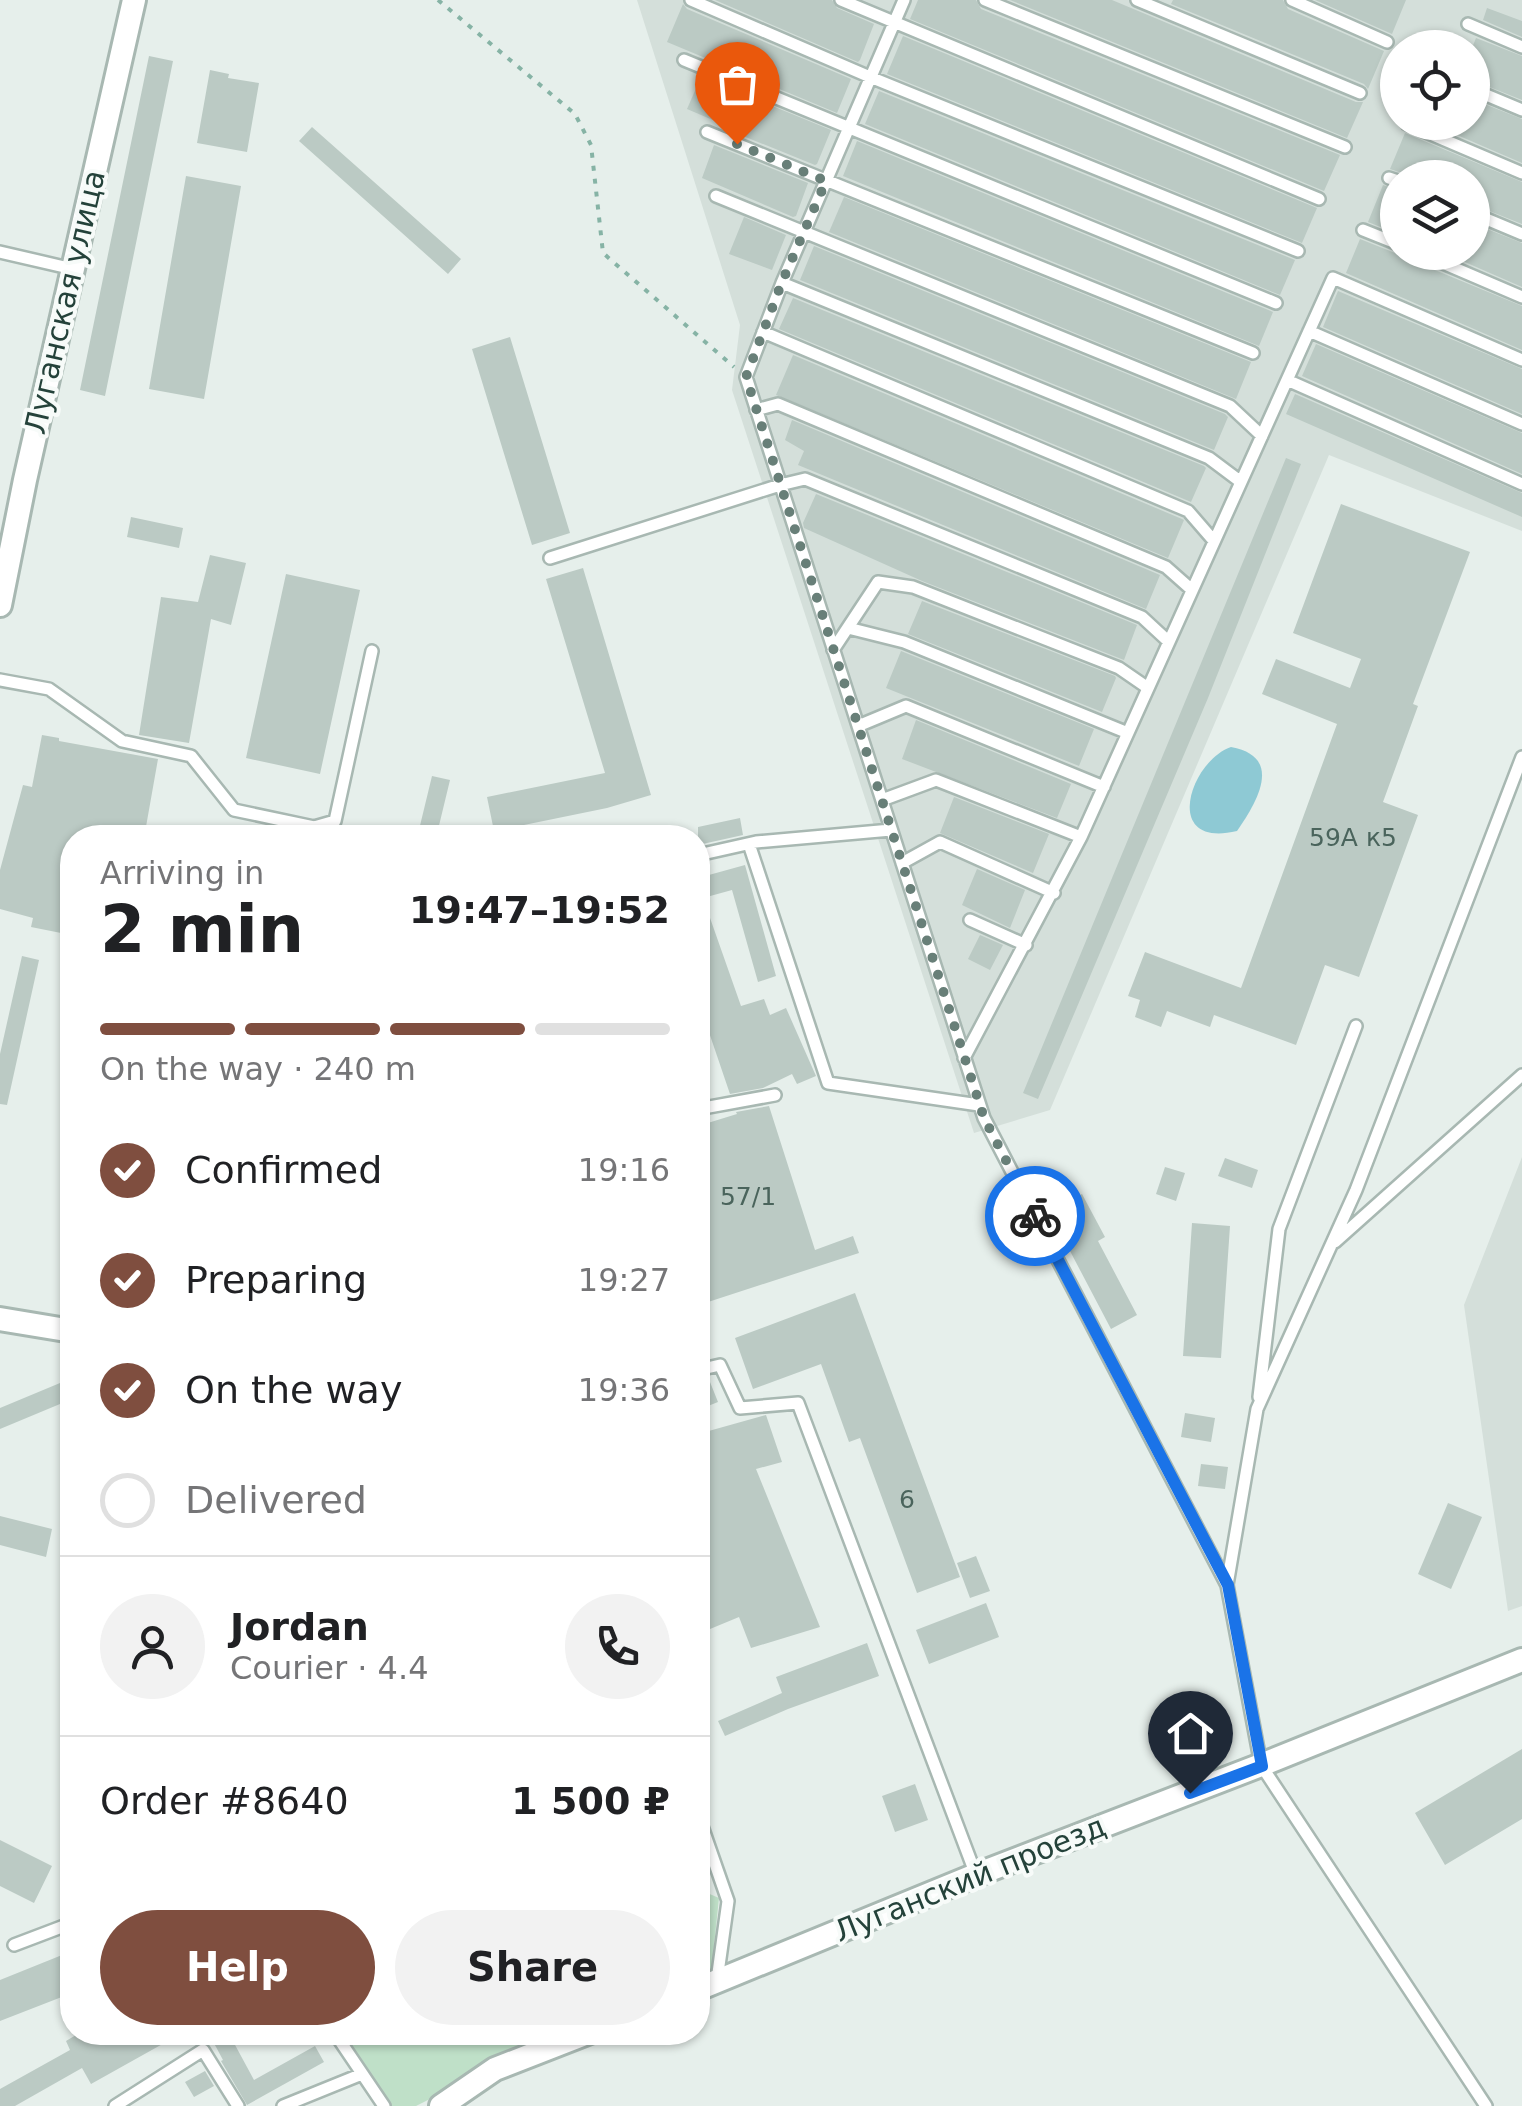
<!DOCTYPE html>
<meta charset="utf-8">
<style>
body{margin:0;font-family:"DejaVu Sans",sans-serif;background:#f2f2f2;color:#202124;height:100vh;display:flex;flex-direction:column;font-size:38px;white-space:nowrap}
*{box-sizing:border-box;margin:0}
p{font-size:32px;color:#757577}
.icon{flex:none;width:55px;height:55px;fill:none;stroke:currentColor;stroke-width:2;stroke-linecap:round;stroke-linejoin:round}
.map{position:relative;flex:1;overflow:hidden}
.side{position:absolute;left:60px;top:825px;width:650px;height:1220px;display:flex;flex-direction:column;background:#fff;border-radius:40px;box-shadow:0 2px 8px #0004}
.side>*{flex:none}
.tools{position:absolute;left:1380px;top:30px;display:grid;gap:20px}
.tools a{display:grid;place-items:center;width:110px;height:110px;border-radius:50%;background:#fff;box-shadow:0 2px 8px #0004;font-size:50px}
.pin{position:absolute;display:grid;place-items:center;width:85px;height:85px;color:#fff;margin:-102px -42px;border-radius:50% 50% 50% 0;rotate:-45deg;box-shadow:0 0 10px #0007}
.pin .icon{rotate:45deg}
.courier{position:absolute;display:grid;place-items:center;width:100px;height:100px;margin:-50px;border:8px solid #1a73e8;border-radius:50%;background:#fff;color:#222;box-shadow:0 2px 12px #0007}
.headline em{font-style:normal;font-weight:600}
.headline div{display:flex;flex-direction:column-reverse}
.headline{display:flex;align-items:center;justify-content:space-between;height:170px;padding:0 40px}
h1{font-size:65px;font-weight:600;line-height:75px}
.bar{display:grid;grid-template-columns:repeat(4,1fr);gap:15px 10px;align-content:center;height:120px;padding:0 40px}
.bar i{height:12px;border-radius:8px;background:#e0e0e0}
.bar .current{background:#7f4e3f}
.bar p{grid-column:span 4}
.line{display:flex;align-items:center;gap:25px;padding:0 40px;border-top:2px solid #e0e0e0}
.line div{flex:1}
.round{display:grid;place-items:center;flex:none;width:105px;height:105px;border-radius:52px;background:#f2f2f2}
ol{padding:0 40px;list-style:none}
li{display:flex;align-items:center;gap:30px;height:110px}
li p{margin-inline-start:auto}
li .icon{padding:10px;border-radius:50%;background:#7f4e3f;color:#fff;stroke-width:4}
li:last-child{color:#757577}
li i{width:55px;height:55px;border:5px solid #e0e0e0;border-radius:50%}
.button{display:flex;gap:20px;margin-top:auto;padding:20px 40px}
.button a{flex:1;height:115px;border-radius:60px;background:#7f4e3f;color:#fff;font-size:40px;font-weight:600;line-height:115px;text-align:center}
.button a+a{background:#f2f2f2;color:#202124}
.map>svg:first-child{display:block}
.built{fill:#d4dfda;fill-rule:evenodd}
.green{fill:#bfe0c8}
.water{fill:#8ec9d4}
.building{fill:#bbcac4}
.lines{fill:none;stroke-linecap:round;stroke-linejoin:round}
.service-casing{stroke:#a8b8b2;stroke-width:16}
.minor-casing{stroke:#a8b8b2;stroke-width:28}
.path{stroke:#86b3a5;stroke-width:4;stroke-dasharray:5 8;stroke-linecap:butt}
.service{stroke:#fff;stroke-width:11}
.minor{stroke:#fff;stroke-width:22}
.done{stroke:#687f78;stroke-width:10;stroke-dasharray:0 18}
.route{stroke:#1a73e8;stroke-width:12}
.labels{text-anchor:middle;stroke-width:8;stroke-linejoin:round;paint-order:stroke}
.number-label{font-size:25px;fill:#4a645c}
.street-label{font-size:30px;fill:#24423a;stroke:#f7fbf9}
</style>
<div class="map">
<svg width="1522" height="2106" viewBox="0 0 1522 2106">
<rect width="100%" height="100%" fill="#e6efeb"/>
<path class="built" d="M 637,0 L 1522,0 L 1522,531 L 1329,455 L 1050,1110 L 974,1133 L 732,390 L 740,325 ZM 1398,48 L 1472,48 L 1472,122 L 1398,122 ZM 1398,178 L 1472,178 L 1472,252 L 1398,252 Z
M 1522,1157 L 1522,1606 L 1508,1611 L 1464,1305 Z"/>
<path class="green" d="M 698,1889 L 719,1898 L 711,1975 L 698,1980 Z
M 341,2032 L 561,2033 L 416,2106 L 392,2106 L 339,2034 Z"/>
<path class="water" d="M 1231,747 C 1285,757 1256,803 1237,831 C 1161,849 1190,761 1231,747 Z"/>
<path class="building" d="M 715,0 L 832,0 L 837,8 L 874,24 L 860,60 L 858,62 Z
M 918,0 L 976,0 L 981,9 L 1340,155 L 1324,191 L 910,19 Z
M 1010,0 L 1112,0 L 1356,102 L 1363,102 L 1347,138 Z
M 1173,0 L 1283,0 L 1288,9 L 1384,51 L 1368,89 L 1364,84 L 1171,4 Z
M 1315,0 L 1406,0 L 1392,34 Z
M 683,4 L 687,9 L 851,79 L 837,113 L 667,42 Z
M 1487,8 L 1522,21 L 1522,37 L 1483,20 Z
M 903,36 L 1317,208 L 1302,243 L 887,74 Z
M 1476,38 L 1522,56 L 1522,100 L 1472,80 L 1472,48 Z
M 149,56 L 173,61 L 105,396 L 80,390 Z
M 210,70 L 229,74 L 228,78 L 259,83 L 247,152 L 197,143 Z
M 701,77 L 831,130 L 817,164 L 815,165 L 721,127 L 722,124 L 687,109 Z
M 879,91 L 1295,260 L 1280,295 L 865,124 Z
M 1472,99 L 1522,119 L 1522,163 L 1427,122 L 1472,122 Z
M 312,127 L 461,259 L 448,274 L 299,141 Z
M 1405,133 L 1522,182 L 1522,224 L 1472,204 L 1472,178 L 1407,178 L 1402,173 L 1390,169 Z
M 857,141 L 1273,312 L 1259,346 L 843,176 Z
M 714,145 L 808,183 L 796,216 L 793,217 L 702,178 Z
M 186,176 L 241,186 L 204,399 L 149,389 Z
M 1383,185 L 1398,190 L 1398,234 L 1368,222 Z
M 844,197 L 1251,362 L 1236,399 L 829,232 Z
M 744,217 L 786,235 L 772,270 L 729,254 Z
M 1472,223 L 1522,243 L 1522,287 L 1442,252 L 1472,252 Z
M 1360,239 L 1395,253 L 1408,252 L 1413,261 L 1522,306 L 1522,350 L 1346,273 Z
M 814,246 L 1225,414 L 1228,417 L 1214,450 L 800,280 Z
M 1338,291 L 1522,369 L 1522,414 L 1323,327 Z
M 793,298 L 1204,466 L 1206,468 L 1191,502 L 779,329 Z
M 510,337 L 570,533 L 532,545 L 472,349 Z
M 1316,344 L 1522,433 L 1522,474 L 1302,376 Z
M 793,355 L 1182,519 L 1184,520 L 1168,558 L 776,395 Z
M 1295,394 L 1522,493 L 1522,517 L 1286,414 Z
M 792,420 L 1160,575 L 1146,609 L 798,465 L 804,451 L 785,440 Z
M 1286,458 L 1301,464 L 1208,698 L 1038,1099 L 1023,1093 Z
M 816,494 L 1137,625 L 1124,660 L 922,581 L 804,528 L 803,523 Z
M 1341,504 L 1470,552 L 1413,704 L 1418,706 L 1383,802 L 1418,815 L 1359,977 L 1325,965 L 1296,1045 L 1214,1015 L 1210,1027 L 1167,1011 L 1161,1027 L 1135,1017 L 1140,1000 L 1128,996 L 1145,952 L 1241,988 L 1337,724 L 1262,694 L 1276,659 L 1350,688 L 1361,659 L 1293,633 Z
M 131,517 L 183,528 L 179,548 L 127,537 Z
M 210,555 L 246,563 L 231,625 L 211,619 L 189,743 L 139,735 L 161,597 L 198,602 Z
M 583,568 L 651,795 L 607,808 L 494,831 L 487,797 L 605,773 L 546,579 Z
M 286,574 L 360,590 L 320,774 L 246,758 Z
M 922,601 L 1115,676 L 1116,678 L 1102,712 L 908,634 Z
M 901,651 L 1094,729 L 1079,766 L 886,688 Z
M 916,720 L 1071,784 L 1057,818 L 902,759 Z
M 42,735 L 59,738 L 59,741 L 158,759 L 144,838 L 72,838 L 72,898 L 66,934 L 31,927 L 33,918 L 0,909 L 0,870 L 23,785 L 32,787 Z
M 432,776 L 450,780 L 436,838 L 417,838 Z
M 954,797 L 1049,834 L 1033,873 L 940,833 Z
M 740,818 L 743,835 L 698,845 L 698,827 Z
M 745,865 L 776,976 L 758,982 L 732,890 L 703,898 L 741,1006 L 764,999 L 770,1015 L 786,1008 L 816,1076 L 797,1084 L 792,1074 L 763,1088 L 730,1094 L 698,1000 L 698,878 Z
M 977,869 L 1025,890 L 1010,928 L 962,905 Z
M 980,935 L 1003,945 L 990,970 L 968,959 Z
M 22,956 L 39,960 L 7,1105 L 0,1104 L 0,1054 Z
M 769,1106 L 815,1250 L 853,1236 L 859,1253 L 705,1303 L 698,1278 L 698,1126 L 737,1114 L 736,1112 Z
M 1225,1158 L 1258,1170 L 1252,1188 L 1218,1176 Z
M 1165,1167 L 1185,1173 L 1176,1201 L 1156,1194 Z
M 1082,1194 L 1105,1237 L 1098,1241 L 1137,1315 L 1111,1329 L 1049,1211 Z
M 1192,1223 L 1230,1226 L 1221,1358 L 1183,1356 Z
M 855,1293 L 960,1577 L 917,1593 L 860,1438 L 849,1442 L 821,1364 L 753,1389 L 735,1338 Z
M 708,1377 L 718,1402 L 698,1410 L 698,1379 Z
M 72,1378 L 72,1399 L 0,1429 L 0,1408 Z
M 1185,1413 L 1215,1418 L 1211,1442 L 1181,1437 Z
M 766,1415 L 782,1462 L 756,1469 L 820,1627 L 751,1648 L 739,1617 L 698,1634 L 698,1434 Z
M 1201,1464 L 1228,1467 L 1225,1489 L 1198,1486 Z
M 1448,1503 L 1482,1517 L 1451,1589 L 1418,1574 Z
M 0,1516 L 52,1529 L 46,1557 L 0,1545 Z
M 976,1556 L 990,1591 L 970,1598 L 957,1563 Z
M 986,1603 L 999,1637 L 929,1664 L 916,1630 Z
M 867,1643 L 879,1676 L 788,1709 L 725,1736 L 718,1721 L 782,1693 L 776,1677 Z
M 1522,1749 L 1522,1819 L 1445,1865 L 1415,1813 Z
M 915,1784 L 928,1820 L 895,1832 L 882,1796 Z
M 0,1840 L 52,1866 L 34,1903 L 0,1886 Z
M 72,1951 L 72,1993 L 0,2021 L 0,1980 Z
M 81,2032 L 184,2032 L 91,2084 L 82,2068 L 15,2106 L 0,2106 L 0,2089 L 70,2050 L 66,2041 Z
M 208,2032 L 252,2032 L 234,2043 L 254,2080 L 315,2046 L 324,2062 L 247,2105 L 221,2061 L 223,2060 Z
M 205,2071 L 214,2086 L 194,2097 L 185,2082 Z"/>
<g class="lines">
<g class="service-casing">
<path id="service" d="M 691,0 L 870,77 L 1298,251
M 841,0 L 1319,199
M 904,0 L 782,283 L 746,377 L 984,1118 L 1227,1585 L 1261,1765 L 1486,2106
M 985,0 L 1345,147
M 1137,0 L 1360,93
M 1292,0 L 1387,42
M 1468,24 L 1522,47
M 684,60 L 1276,303
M 1472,89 L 1522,110
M 1407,124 L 1522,173
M 707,132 L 1253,353
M 1389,178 L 1398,181
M 716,196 L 1230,406 L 1262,436
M 1472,213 L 1522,234
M 1363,230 L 1398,244
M 0,252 L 73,269
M 1417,252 L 1522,297
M 782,283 L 1209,458 L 1241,482
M 1309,331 L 1522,424
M 763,332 L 1188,511 L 1214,541
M 1287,380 L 1522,484
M 756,410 L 778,404 L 1166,567 L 1192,590
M 550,558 L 780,485 L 805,479 L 1142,617 L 1169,642
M 848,628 L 904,642 L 1128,733
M 833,650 L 878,582 L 913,587 L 1119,668 L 1148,688
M 0,680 L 49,689 L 122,741 L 191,756 L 234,810 L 314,827 L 335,821 L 372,651
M 858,726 L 906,706 L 1104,787
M 882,800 L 936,780 L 1081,837
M 749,844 L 828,1083 L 979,1105
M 698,855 L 756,842 L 891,830
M 902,863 L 940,842 L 1054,893
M 970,920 L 1026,945
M 964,1058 L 1081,837 L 1333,278 L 1522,360
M 698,1109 L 775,1095
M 1335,1242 L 1522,1075
M 698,1370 L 720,1365 L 740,1408 L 798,1403 L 976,1875
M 1259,1397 L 1279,1229 L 1356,1026
M 1227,1585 L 1257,1409 L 1356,1190 L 1522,757
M 698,1815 L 728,1901 L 717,1980
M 14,1945 L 72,1923
M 334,2032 L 384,2106
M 115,2106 L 203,2050 L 238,2106
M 283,2106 L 362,2074"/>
</g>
<g class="minor-casing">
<path id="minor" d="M 0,605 L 25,480 L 134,0
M 0,1319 L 72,1331
M 698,1989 L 976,1875 L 1261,1765 L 1522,1660
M 441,2106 L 495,2069 L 590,2032"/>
</g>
<path class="path" d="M 438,0 L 575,114 L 591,145 L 603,253 L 734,367"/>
<use href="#service" class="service"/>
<use href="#minor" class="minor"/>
</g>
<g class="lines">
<path class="done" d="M 737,144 L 826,181 L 782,282 L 746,377 L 984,1118 L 1035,1216"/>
<path class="route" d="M 1035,1216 L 1228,1585 L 1262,1766 L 1190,1793"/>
</g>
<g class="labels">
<g class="number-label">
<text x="1353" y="846">59А к5</text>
<text x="748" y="1205">57/1</text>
<text x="907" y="1508">6</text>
</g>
<g class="street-label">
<text transform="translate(65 302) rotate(-77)" y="10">Луганская улица</text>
<text transform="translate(970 1879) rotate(-22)" y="10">Луганский проезд</text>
</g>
</g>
</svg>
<div class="tools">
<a><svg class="icon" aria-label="locate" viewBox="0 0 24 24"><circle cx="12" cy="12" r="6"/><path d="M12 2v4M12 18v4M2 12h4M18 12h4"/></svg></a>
<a><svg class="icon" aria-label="layers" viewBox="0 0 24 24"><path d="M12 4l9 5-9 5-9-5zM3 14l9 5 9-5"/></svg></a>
</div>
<div class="pin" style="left:737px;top:144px;background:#ea580c"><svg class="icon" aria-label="bag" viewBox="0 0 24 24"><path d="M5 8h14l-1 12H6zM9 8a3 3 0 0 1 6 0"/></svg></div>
<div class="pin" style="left:1190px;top:1793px;background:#1f2937"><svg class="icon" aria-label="home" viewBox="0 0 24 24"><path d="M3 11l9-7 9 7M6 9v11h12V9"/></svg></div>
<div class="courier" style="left:1035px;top:1216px"><svg class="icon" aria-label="bike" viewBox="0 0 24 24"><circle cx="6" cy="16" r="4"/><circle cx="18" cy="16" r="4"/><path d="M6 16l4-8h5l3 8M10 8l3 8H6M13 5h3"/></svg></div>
<section class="side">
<div class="headline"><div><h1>2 min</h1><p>Arriving in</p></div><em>19:47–19:52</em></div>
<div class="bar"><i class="current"></i><i class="current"></i><i class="current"></i><i></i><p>On the way · 240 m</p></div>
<ol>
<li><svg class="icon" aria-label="check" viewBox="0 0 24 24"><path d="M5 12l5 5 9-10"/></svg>Confirmed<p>19:16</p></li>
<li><svg class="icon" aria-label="check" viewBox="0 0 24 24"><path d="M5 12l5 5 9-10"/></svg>Preparing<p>19:27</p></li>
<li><svg class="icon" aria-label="check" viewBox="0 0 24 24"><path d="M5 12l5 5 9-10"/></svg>On the way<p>19:36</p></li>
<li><i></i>Delivered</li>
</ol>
<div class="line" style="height:180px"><a class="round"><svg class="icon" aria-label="person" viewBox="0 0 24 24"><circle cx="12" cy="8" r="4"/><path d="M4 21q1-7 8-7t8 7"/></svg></a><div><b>Jordan</b><p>Courier · 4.4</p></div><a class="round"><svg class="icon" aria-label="phone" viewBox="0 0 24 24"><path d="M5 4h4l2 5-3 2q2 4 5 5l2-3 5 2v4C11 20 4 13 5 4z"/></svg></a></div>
<div class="line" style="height:130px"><div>Order #8640</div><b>1 500 ₽</b></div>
<div class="button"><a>Help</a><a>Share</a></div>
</section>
</div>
